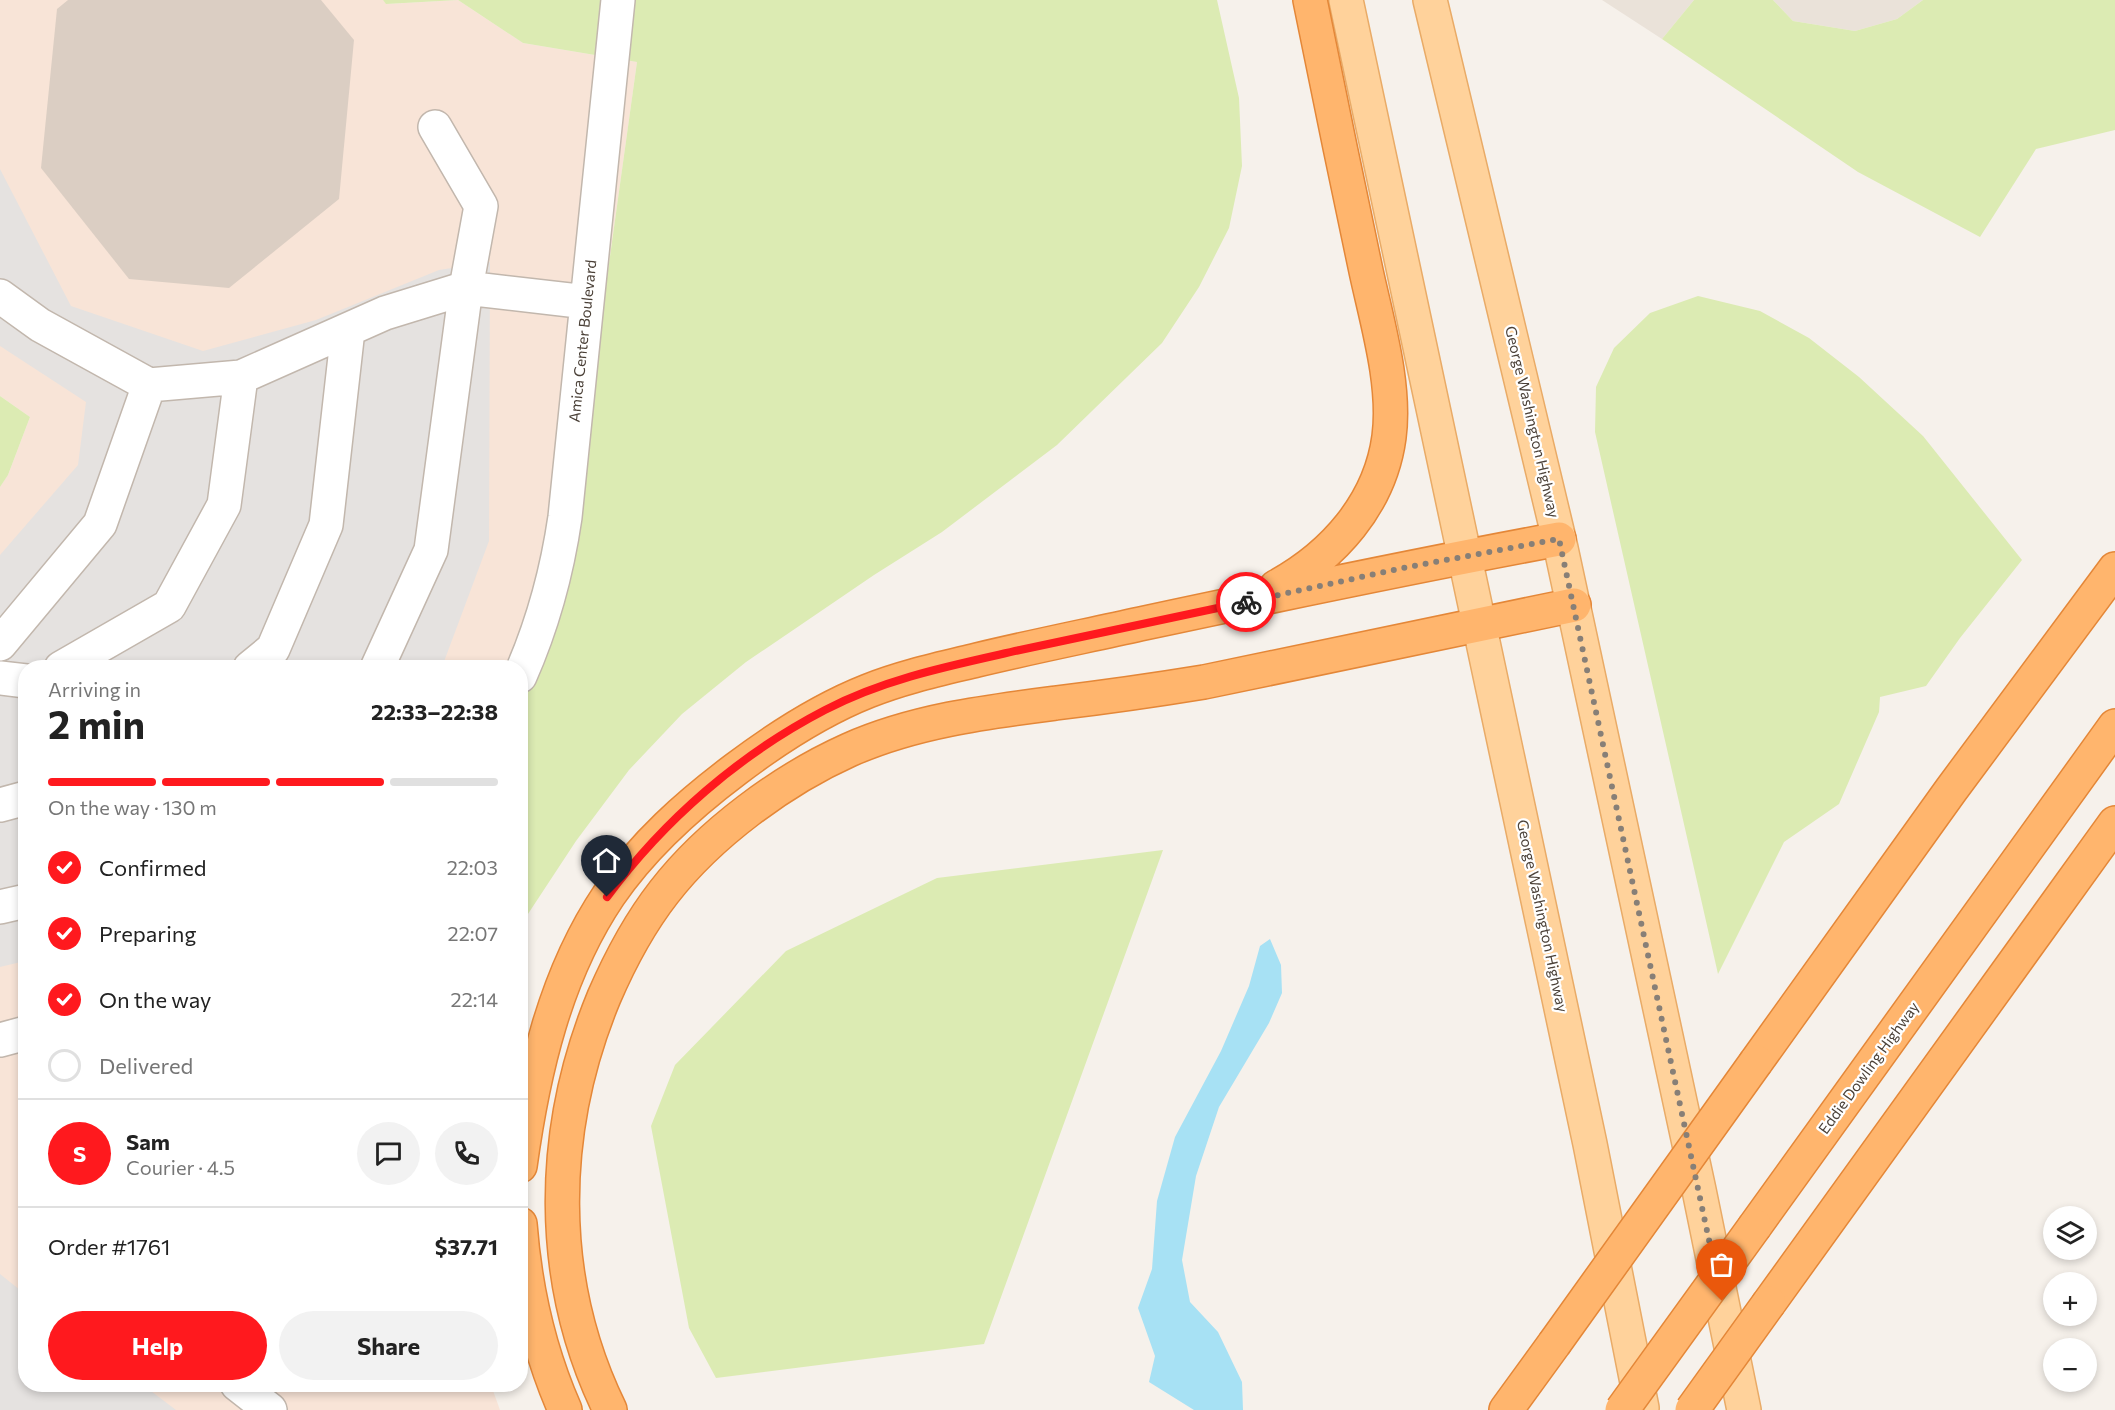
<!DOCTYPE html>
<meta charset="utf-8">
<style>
body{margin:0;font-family:Commissioner,sans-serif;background:#f2f2f2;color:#222;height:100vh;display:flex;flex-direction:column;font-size:22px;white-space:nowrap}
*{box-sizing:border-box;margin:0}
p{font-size:20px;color:#767676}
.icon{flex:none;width:33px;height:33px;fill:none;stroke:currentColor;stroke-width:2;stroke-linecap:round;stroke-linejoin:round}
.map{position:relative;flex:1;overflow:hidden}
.drawer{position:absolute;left:18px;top:660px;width:510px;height:732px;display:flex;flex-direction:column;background:#fff;border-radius:24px;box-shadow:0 3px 9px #0003}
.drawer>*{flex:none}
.tools{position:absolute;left:2043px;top:1206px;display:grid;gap:12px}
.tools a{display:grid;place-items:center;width:54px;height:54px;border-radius:50%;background:#fff;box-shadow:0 3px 9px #0003;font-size:30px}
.pin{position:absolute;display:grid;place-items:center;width:51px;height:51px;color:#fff;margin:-62px -26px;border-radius:50% 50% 50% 0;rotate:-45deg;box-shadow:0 0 6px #0007}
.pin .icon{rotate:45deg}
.courier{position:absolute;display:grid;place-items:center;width:60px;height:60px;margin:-30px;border:4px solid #ff191e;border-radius:50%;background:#fff;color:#222;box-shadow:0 2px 8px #0007}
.summary em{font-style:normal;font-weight:700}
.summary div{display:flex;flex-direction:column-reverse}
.summary{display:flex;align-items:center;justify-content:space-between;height:102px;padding:0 30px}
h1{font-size:39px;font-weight:700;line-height:45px}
.bar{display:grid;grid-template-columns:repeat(4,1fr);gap:9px 6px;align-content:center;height:72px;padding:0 30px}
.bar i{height:8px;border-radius:4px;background:#e0e0e0}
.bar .on{background:#ff191e}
.bar p{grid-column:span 4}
.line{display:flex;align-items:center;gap:15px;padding:0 30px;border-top:2px solid #e0e0e0}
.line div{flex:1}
.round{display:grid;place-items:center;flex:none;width:63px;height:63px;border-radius:32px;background:#f2f2f2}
ol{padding:0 30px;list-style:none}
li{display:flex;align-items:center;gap:18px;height:66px}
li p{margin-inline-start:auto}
li .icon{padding:6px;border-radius:50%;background:#ff191e;color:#fff;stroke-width:4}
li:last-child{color:#767676}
li i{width:33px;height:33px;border:3px solid #e0e0e0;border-radius:50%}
.action{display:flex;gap:12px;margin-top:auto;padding:12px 30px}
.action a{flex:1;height:69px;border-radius:36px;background:#ff191e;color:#fff;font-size:24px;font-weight:700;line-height:69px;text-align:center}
.action a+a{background:#f2f2f2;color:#222}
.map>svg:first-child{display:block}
.residential{fill:#eae2d9}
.commercial{fill:#f8e4d7}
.green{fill:#dcebb3}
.parking{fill:#e5e2e0}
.water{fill:#a7e1f4}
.building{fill:#dbcec3}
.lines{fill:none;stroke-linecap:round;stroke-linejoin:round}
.minor-casing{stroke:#c2b7ad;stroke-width:36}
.major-casing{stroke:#e9ab67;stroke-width:36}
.highway-casing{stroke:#e48738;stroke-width:36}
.minor{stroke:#fff;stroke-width:33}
.major{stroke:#ffd29b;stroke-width:33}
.highway{stroke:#ffb56d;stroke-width:33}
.highway-bridge-casing{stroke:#e48738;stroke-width:36;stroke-linecap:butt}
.highway-bridge{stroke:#ffb56d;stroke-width:33}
.done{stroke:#877f77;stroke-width:6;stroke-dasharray:0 10.8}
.route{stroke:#ff191e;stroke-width:8}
.labels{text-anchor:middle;stroke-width:4.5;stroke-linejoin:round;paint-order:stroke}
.street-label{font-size:15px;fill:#4b4138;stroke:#fff}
</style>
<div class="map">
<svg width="2115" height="1410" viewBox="0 0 2115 1410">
<rect width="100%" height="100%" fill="#f6f1eb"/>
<path class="residential" d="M 1602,0 L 1694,0 L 1662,39 Z
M 1773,0 L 1923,0 L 1897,19 L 1855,31 L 1793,21 Z"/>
<path class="commercial" d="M 0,0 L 383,0 L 387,4 L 458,0 L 523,43 L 637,62 L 576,501 L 550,634 L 521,703 L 520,668 L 26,668 L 26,1384 L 491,1385 L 500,1410 L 0,1410 L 0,487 L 8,475 L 30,417 L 0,396 Z"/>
<path class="green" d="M 383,0 L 1217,0 L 1239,98 L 1242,166 L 1229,228 L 1199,287 L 1162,343 L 1057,445 L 942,532 L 874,575 L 746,662 L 682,714 L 629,770 L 576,841 L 526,917 L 521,931 L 521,703 L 550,634 L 576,501 L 637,62 L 523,43 L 458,0 L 386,4 Z
M 1694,0 L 1773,0 L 1793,21 L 1855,31 L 1897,19 L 1923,0 L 2115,0 L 2115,130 L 2036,149 L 1980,237 L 1858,172 L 1662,39 Z
M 1698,296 L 1760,311 L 1809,338 L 1859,377 L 1923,436 L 2022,560 L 1960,638 L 1926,686 L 1880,697 L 1879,712 L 1839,804 L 1784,842 L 1718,974 L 1595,432 L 1596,387 L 1614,348 L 1650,313 Z
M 0,396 L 30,417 L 8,475 L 0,487 Z
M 1163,850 L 984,1344 L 716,1378 L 689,1328 L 651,1126 L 675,1065 L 786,951 L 937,878 Z"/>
<path class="parking" d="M 0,169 L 71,306 L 203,351 L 316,320 L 439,270 L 490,262 L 489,541 L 442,667 L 26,668 L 25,961 L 0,967 L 0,555 L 78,465 L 86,402 L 0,346 Z
M 0,1274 L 25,1294 L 26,1384 L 143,1385 L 176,1410 L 0,1410 Z"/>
<path class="water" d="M 1270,939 L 1281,965 L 1282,993 L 1269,1023 L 1219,1107 L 1196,1176 L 1182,1260 L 1190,1302 L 1218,1332 L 1242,1382 L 1243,1410 L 1194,1410 L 1149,1382 L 1155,1356 L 1138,1308 L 1152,1269 L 1157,1201 L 1175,1137 L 1221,1051 L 1249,986 L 1260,946 Z"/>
<path class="building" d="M 68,0 L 321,0 L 354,40 L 339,199 L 229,288 L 129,279 L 41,168 L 57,9 Z"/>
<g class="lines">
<g class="minor-casing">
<path id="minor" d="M 0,296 L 40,325 L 149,385 L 241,377 L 385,313 L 466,288 L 587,302
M 0,644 L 100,524 L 149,385
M 61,668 L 169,606 L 224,505 L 241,377
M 250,668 L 273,649 L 326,525 L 348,330
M 377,668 L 431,550 L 466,288 L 481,206 L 435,127
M 520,676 C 543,624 557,572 565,517 L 618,0
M 0,678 L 26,681
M 0,805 L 26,798
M 0,907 L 26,901
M 0,1040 L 26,1033
M 237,1384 L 270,1410"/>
</g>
<g class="major-casing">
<path id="major" d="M 1346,0 L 1590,1144 L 1642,1408
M 1430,0 L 1559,539 L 1699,1190 L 1744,1410"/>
</g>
<g class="highway-casing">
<path id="highway" d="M 1276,587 C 1333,556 1380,504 1389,437 C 1396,385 1377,322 1366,271 C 1347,181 1328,90 1310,0
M 1756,1062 L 1951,790 L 2115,569
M 520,1166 C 533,1072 555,975 609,895 C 643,845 688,805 736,769 C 777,738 820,710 868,691 C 903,677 940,669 977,660 C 1031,647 1086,636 1140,624 C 1280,594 1419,565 1559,539
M 520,1224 C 525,1289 539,1351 565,1410
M 1755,1226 L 2115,726
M 1769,1303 L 2115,823
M 610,1410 C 546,1279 549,1130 604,997 C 620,960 639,924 664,892 C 709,834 782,780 849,750 C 914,721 986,712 1056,703 C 1106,697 1155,690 1204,682 L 1574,605
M 1506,1410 L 1554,1344"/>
</g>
<use href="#minor" class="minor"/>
<use href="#major" class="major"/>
<use href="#highway" class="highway"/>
<g class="highway-bridge-casing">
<path id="highway-bridge" d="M 1554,1344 L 1756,1062
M 1622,1410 L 1755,1226
M 1692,1410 L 1769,1303"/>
</g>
<use href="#highway-bridge" class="highway-bridge"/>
</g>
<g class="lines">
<path class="done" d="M 1246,602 L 1403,568 L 1559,539 L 1722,1301"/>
<path class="route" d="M 607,897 C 664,820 740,754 825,710 C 886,678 954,665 1020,650 C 1095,634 1170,618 1246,602"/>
</g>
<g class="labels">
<g class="street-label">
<text transform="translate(583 341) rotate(-84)" y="5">Amica Center Boulevard</text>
<text transform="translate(1532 422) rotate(77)" y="5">George Washington Highway</text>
<text transform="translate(1542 916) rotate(78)" y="5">George Washington Highway</text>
<text transform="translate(1869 1068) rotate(-54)" y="5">Eddie Dowling Highway</text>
</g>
</g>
</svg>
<div class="tools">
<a><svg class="icon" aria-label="layers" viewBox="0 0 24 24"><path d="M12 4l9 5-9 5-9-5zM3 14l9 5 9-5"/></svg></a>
<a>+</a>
<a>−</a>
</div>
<div class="pin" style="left:1722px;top:1301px;background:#ea580c"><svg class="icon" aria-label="bag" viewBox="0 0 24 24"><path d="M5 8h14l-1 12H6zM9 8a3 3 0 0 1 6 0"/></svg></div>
<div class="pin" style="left:607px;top:897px;background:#1f2937"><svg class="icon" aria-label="home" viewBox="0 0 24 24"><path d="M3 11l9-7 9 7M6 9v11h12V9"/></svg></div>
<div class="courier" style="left:1246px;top:602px"><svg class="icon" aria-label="bike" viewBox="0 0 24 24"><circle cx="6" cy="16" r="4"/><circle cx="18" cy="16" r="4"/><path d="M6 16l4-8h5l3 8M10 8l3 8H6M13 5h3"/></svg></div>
<section class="drawer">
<div class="summary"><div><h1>2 min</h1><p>Arriving in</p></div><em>22:33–22:38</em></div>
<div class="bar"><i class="on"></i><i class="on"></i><i class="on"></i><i></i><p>On the way · 130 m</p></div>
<ol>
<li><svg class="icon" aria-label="check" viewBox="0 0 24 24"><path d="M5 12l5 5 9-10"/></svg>Confirmed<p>22:03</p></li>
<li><svg class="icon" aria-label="check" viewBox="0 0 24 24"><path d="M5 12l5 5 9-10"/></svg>Preparing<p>22:07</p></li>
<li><svg class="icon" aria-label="check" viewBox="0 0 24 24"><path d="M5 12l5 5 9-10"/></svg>On the way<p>22:14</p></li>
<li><i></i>Delivered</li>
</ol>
<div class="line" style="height:108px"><b class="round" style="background:#ff191e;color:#fff">S</b><div><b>Sam</b><p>Courier · 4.5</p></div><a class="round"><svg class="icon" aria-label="chat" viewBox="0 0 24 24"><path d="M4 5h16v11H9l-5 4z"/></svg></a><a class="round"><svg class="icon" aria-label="phone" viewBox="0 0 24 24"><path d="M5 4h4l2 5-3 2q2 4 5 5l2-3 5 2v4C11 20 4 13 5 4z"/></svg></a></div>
<div class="line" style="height:78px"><div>Order #1761</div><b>$37.71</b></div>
<div class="action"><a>Help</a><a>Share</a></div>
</section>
</div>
